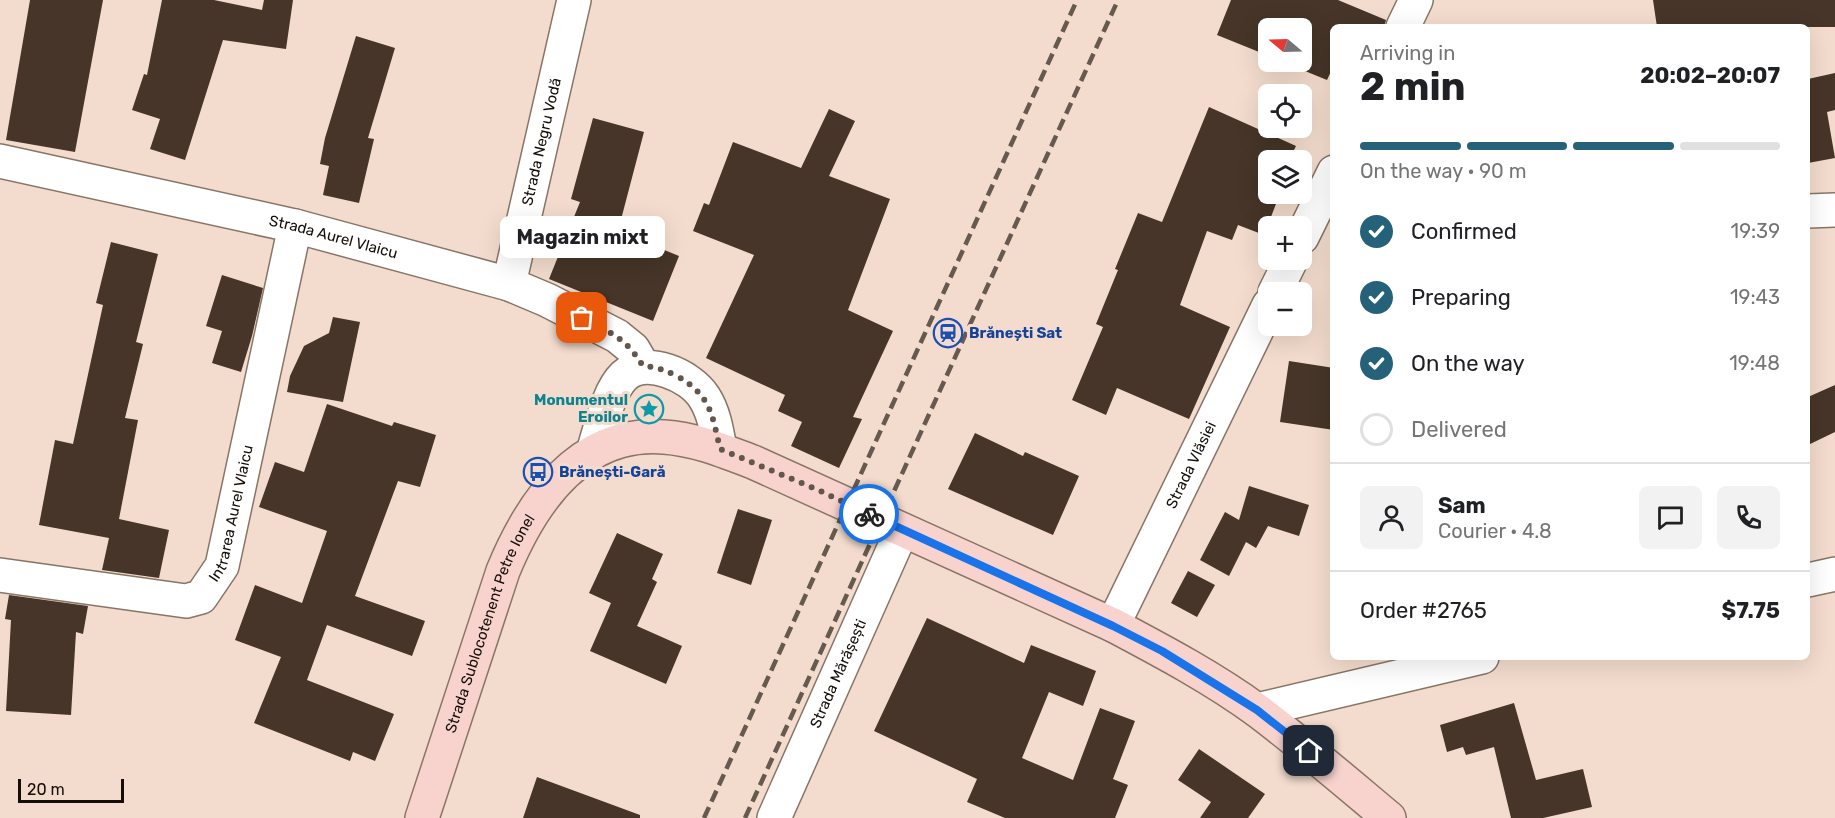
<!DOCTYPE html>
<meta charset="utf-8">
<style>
body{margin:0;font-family:Rubik,sans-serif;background:#f2f2f2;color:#202124;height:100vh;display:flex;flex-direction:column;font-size:22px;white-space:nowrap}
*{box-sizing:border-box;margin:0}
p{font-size:20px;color:#757577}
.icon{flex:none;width:33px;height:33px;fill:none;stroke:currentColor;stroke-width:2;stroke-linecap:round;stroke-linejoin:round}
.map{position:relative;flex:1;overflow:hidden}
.side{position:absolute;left:1330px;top:24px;width:480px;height:636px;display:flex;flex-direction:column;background:#fff;border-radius:9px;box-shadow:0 6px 24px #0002}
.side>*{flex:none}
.needle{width:39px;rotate:289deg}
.buttons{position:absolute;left:1258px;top:18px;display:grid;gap:12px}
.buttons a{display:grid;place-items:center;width:54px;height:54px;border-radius:9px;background:#fff;box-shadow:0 6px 24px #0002;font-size:30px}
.scale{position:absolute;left:18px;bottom:15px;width:106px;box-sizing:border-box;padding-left:6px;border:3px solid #150e08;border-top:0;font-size:16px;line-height:21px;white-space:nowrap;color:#150e08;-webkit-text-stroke:4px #f3dccd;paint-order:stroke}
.pin{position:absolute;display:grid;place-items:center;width:51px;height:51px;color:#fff;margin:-26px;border-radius:12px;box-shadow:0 3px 9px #0006}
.courier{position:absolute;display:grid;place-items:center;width:60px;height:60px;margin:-30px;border:4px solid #1a73e8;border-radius:50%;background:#fff;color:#222;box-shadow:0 2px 8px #0007}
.bubble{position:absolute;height:42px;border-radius:9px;background:#fff;box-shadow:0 6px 24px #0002;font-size:20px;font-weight:700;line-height:42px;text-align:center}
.head em{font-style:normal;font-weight:700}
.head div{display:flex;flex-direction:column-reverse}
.head{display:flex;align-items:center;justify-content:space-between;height:102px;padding:0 30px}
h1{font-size:39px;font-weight:700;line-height:45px}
.bar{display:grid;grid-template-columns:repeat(4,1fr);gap:9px 6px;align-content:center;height:72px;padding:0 30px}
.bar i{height:8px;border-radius:4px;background:#e0e0e0}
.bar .active{background:#256279}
.bar p{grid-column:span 4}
.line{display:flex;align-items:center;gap:15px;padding:0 30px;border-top:2px solid #e0e0e0}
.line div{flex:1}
.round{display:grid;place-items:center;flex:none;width:63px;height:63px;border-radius:9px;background:#f2f2f2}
ol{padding:0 30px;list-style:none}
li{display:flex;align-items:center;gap:18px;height:66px}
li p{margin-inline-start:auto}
li .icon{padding:6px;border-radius:50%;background:#256279;color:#fff;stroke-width:4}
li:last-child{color:#757577}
li i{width:33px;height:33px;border:3px solid #e0e0e0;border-radius:50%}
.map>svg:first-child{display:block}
.building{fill:#463528}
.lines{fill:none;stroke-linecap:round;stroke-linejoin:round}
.minor-casing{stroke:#897567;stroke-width:36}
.secondary-casing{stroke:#897567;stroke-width:36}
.minor{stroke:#fff;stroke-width:33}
.secondary{stroke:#f8d3ce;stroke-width:33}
.rail{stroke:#665a50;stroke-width:4.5;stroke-dasharray:12 6;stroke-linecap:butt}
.done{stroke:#63564d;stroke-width:6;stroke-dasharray:0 10.8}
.route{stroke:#1a73e8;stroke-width:8}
.labels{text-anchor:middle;stroke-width:6;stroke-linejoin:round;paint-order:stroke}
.street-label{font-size:15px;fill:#150e08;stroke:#f3dccd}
.transit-label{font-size:15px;font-weight:bold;fill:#164399;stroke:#f3dccd;text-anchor:start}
.culture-label{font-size:15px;font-weight:bold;fill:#0d838f;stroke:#f3dccd;text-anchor:end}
</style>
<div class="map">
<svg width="1835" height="818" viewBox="0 0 1835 818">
<rect width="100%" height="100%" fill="#f3dccd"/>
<path class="building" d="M 30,0 L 103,0 L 75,152 L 6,140 Z
M 162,0 L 214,0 L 262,10 L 264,0 L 293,0 L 286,49 L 223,40 L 185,160 L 150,149 L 160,119 L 132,110 L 144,74 L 147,75 Z
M 1231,0 L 1338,0 L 1386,20 L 1384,27 L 1334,27 L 1334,65 L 1327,80 L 1283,62 L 1302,62 L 1302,28 L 1269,28 L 1269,56 L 1217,35 Z
M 1653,0 L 1835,0 L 1835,27 L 1657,27 Z
M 356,36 L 395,48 L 368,138 L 374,139 L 359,203 L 323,195 L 329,166 L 320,164 L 325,138 Z
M 1835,73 L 1835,110 L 1827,112 L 1835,158 L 1808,163 L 1808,79 Z
M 1209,107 L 1296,146 L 1289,160 L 1269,160 L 1269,194 L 1275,194 L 1279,196 L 1264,235 L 1238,225 L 1232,240 L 1207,231 L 1180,305 L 1230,327 L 1189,419 L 1117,388 L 1106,415 L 1072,400 L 1103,327 L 1096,324 L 1118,270 L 1115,269 L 1138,213 L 1162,222 Z
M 829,109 L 855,121 L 829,176 L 890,199 L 848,310 L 893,331 L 853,417 L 862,419 L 839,468 L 791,446 L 802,422 L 778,411 L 785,395 L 706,358 L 754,255 L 693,231 L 704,203 L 709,205 L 733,142 L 801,168 Z
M 593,118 L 644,132 L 618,231 L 679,256 L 653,321 L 549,279 L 580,202 L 571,199 Z
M 111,242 L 158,254 L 136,342 L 143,344 L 125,418 L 138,420 L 119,519 L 169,530 L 159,578 L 102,570 L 109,538 L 39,525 L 55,440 L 73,444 L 103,305 L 96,303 Z
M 222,275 L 263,288 L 252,336 L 241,372 L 212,363 L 222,331 L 206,326 Z
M 333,317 L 360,322 L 343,402 L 287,392 L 290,376 L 304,346 L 329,333 Z
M 1289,361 L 1334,368 L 1334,430 L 1280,422 Z
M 1835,385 L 1835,432 L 1808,445 L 1808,397 Z
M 327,404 L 392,426 L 394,422 L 436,435 L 420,487 L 398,481 L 355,596 L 425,621 L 412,656 L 327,625 L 307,680 L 394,714 L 375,761 L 353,752 L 350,761 L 254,723 L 281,657 L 235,640 L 255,585 L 302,603 L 327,531 L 259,507 L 275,462 L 304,472 Z
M 975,433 L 1023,456 L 1025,452 L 1079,476 L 1053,535 L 948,489 Z
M 1249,486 L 1309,505 L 1299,536 L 1268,526 L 1256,548 L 1246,542 L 1229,576 L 1200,560 L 1225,512 L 1239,520 Z
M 738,509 L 772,520 L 751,585 L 717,573 Z
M 617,533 L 663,554 L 652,579 L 657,582 L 637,626 L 682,646 L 666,684 L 590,651 L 611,603 L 589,593 Z
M 1188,571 L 1215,585 L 1197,617 L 1171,603 Z
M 9,595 L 88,606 L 83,634 L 76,632 L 71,715 L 6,711 L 11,620 L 5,619 Z
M 927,618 L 1024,663 L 1031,645 L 1096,671 L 1083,706 L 1049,692 L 1022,758 L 1073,780 L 1100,708 L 1135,721 L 1113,779 L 1128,785 L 1115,818 L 1005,818 L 967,802 L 977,779 L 874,731 Z
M 1514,703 L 1536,780 L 1583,769 L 1592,807 L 1543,818 L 1511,818 L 1494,747 L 1466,755 L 1463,747 L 1447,752 L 1440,725 Z
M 1199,749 L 1265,794 L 1248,818 L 1200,818 L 1211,802 L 1178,780 Z
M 537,777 L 640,815 L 640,818 L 523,818 Z"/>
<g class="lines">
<g class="minor-casing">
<g id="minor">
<path d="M 1403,27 L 1416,0"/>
<path id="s1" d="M 0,161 L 295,226 L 509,284 L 547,300 L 617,336 L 633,349 L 643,366"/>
<path d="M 1808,211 L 1835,210"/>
<path d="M 1302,237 L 1334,172"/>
<path id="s2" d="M 509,284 L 574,0"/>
<path d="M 1275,292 L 1291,260"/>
<path d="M 593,452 C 600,430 608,391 624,376 C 646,356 690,375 704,397 C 714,412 717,432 720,449"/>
<path id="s3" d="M 0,575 L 186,601 L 201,597 L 222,566 L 295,226"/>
<path d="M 1808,580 L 1835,574"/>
<path id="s4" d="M 1113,625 L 1269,305"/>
<path d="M 1257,710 L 1482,657"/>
<path id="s5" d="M 774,818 L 902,530"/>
</g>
</g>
<g class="secondary-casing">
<g id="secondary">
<path id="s6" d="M 422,818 L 503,571 C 531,503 580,430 664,437 C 695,439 724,451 753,462 L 1113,625 C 1162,651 1213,678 1258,711 C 1303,745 1346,782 1389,818"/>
</g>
</g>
<use href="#minor" class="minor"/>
<use href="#secondary" class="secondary"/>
<path class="rail" d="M 704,818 L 1077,0
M 745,818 L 1118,0"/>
</g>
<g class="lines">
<path class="done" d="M 582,318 C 611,333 625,337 643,366 C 656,367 664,370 675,375 C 710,394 712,413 720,449 L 816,489 L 869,514"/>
<path class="route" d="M 869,514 L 1113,626 L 1162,651 L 1257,710 L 1309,751"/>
</g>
<defs>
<g id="station-ring" transform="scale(1.5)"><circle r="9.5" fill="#f3dccd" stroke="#1a4fb4" stroke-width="1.5"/><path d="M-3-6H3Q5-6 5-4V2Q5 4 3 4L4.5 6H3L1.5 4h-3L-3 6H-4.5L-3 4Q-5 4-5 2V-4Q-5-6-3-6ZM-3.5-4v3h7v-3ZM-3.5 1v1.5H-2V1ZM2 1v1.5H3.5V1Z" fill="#1a4fb4"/></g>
<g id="sight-ring" transform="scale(1.5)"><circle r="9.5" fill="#f3dccd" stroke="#0f9aa8" stroke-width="1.5"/><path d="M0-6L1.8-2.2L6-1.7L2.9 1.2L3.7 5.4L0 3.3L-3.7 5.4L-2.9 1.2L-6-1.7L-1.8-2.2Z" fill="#0f9aa8"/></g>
<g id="bus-ring" transform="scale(1.5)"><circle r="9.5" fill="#f3dccd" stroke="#1a4fb4" stroke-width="1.5"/><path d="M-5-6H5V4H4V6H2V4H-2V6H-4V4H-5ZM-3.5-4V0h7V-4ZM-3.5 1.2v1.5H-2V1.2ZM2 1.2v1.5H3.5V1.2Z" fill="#1a4fb4"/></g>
</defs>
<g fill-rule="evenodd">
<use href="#station-ring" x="948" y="333"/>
<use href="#sight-ring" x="649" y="409"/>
<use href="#bus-ring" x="538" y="472"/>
</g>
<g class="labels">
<g class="street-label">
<text dy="5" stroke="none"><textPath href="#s2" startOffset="146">Strada Negru Vodă</textPath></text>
<text dy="5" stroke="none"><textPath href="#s1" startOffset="342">Strada Aurel Vlaicu</textPath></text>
<text dy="5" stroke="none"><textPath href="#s4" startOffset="178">Strada Vlăsiei</textPath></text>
<text dy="5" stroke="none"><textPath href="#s3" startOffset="294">Intrarea Aurel Vlaicu</textPath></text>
<text dy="5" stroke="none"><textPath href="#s6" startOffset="206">Strada Sublocotenent Petre Ionel</textPath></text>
<text dy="5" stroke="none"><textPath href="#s5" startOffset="158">Strada Mărășești</textPath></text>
</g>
<g class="transit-label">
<text x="969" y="338">Brănești Sat</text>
<text x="559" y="477">Brănești-Gară</text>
</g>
<g class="culture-label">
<text x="628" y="405">Monumentul<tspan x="628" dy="17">Eroilor</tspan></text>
</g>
</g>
</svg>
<div class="buttons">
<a><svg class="needle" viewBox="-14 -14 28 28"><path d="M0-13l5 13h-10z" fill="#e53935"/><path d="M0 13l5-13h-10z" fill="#757577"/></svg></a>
<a><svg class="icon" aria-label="locate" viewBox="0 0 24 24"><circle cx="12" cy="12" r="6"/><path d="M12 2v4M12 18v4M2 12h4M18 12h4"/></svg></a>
<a><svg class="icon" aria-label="layers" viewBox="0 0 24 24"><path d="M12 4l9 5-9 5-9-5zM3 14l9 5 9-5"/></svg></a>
<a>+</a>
<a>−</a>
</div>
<div class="scale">20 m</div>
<div class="pin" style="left:582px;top:318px;background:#ea580c"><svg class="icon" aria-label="bag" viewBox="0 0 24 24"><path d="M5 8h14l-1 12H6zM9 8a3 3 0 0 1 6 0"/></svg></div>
<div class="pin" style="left:1309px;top:751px;background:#1f2937"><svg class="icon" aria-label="home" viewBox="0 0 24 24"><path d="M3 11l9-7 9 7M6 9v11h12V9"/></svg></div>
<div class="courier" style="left:869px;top:514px"><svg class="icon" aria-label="bike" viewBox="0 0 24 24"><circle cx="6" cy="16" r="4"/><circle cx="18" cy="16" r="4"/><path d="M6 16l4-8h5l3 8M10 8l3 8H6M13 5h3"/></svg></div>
<div class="bubble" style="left:500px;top:216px;width:165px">Magazin mixt</div>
<section class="side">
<div class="head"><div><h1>2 min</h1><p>Arriving in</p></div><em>20:02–20:07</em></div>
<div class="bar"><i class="active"></i><i class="active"></i><i class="active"></i><i></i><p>On the way · 90 m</p></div>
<ol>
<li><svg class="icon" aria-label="check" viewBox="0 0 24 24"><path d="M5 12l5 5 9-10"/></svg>Confirmed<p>19:39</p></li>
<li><svg class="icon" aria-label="check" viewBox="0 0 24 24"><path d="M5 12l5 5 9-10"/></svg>Preparing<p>19:43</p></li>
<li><svg class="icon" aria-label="check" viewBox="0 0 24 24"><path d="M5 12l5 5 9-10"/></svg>On the way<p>19:48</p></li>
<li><i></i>Delivered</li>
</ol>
<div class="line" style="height:108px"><a class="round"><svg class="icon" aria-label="person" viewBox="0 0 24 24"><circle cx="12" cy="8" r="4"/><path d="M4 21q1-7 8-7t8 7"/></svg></a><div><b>Sam</b><p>Courier · 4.8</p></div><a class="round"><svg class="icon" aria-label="chat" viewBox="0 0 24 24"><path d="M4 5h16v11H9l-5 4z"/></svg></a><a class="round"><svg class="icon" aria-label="phone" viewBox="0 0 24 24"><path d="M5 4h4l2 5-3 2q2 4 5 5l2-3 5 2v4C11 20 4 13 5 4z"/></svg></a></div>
<div class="line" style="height:78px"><div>Order #2765</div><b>$7.75</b></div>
</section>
</div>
